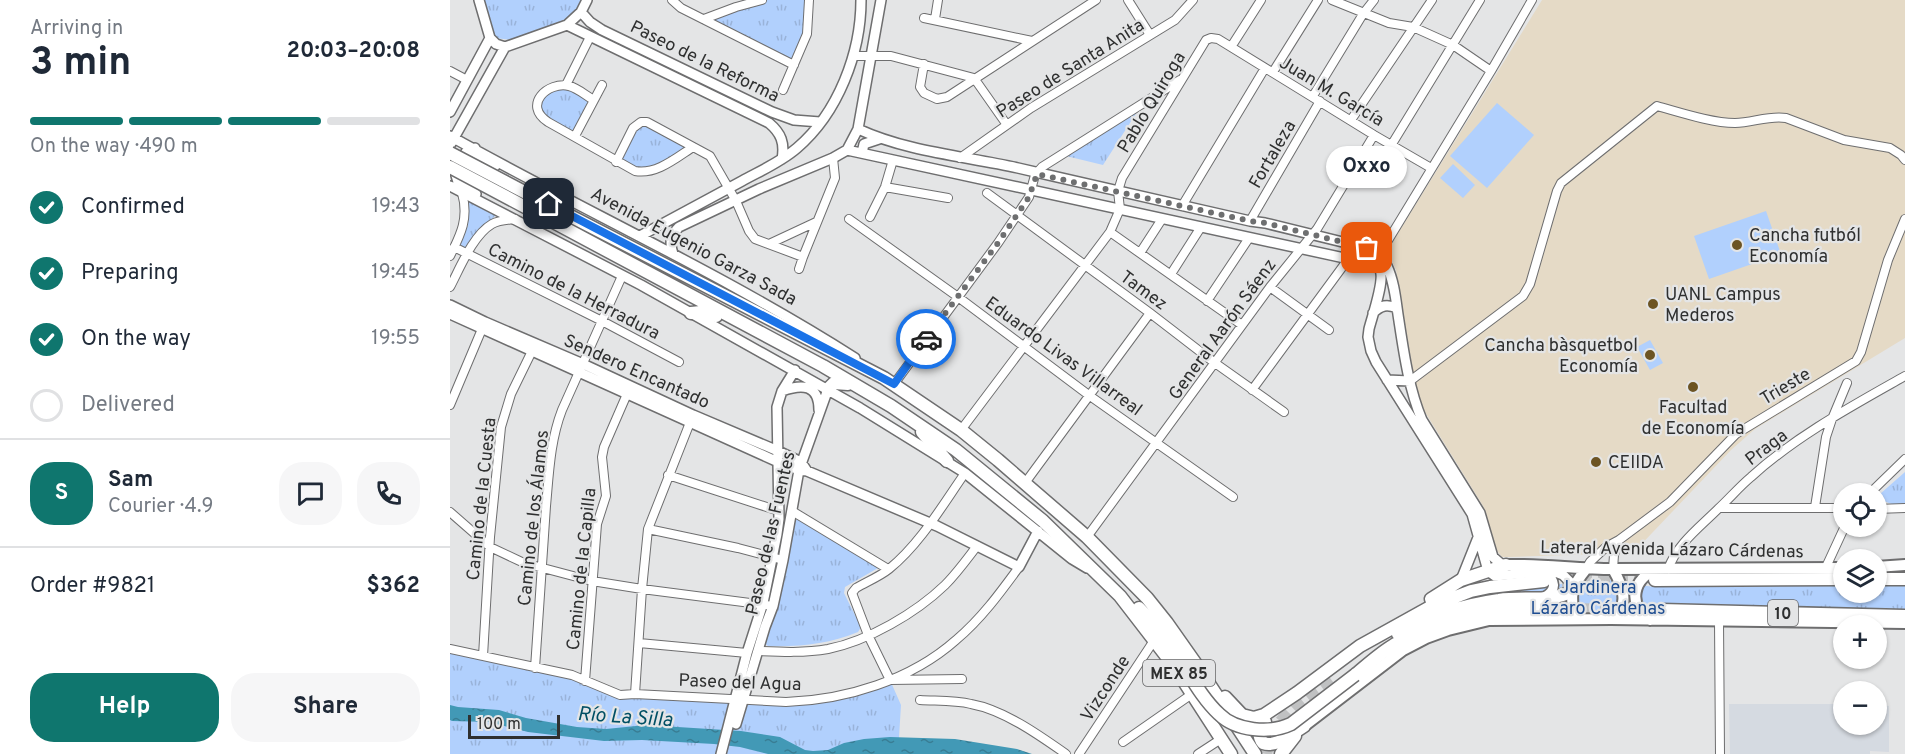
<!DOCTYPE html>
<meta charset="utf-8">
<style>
body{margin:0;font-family:Overpass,sans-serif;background:#f6f6f7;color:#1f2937;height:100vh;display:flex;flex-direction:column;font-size:22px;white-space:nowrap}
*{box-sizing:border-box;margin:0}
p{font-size:20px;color:#747a83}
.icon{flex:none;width:33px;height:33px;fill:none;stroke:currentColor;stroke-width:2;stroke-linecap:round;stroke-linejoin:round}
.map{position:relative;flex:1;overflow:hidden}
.panel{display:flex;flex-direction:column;background:#fff;width:450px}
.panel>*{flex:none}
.fabs{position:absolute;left:1383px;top:483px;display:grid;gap:12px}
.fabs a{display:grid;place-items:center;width:54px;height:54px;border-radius:50%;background:#fff;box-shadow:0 2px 4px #0004;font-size:30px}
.scale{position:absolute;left:18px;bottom:15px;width:92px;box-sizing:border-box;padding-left:6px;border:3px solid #2f3030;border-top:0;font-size:16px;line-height:21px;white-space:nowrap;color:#2f3030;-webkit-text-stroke:4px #e4e5e6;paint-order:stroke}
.pin{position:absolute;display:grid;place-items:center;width:51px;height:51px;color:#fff;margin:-26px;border-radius:12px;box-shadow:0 3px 9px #0006}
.courier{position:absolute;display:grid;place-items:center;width:60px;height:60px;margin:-30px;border:4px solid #1a73e8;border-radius:50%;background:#fff;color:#222;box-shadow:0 2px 8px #0007}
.bubble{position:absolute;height:42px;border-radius:21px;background:#fff;box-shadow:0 2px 4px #0004;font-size:20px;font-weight:700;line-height:42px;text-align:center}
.head em{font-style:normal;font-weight:700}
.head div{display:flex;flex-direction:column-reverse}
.head{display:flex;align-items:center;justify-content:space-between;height:102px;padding:0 30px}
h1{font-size:39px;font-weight:700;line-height:45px}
.bar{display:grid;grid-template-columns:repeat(4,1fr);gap:9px 6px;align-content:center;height:72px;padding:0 30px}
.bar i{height:8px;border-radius:4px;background:#e0e1e3}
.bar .active{background:#0f766e}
.bar p{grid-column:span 4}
.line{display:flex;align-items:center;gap:15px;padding:0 30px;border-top:2px solid #e0e1e3}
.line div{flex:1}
.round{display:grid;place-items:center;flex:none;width:63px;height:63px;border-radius:24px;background:#f6f6f7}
ol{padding:0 30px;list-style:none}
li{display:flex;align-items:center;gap:18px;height:66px}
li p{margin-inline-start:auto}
li .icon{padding:6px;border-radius:50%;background:#0f766e;color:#fff;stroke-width:4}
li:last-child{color:#747a83}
li i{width:33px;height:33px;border:3px solid #e0e1e3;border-radius:50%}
.primary-button{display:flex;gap:12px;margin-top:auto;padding:12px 30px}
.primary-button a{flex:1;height:69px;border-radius:24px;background:#0f766e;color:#fff;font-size:24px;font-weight:700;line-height:69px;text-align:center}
.primary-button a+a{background:#f6f6f7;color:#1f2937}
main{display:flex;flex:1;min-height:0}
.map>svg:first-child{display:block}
.built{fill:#d5dae1}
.education{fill:#e5dac6}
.green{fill:#b1d0fd}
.park{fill:url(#park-tufts)}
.water{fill:url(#water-ripples)}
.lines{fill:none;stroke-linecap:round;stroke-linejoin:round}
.trunk-tunnel{stroke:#c0c1c2;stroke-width:12;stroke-dasharray:12 6;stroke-linecap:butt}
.minor-casing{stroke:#6e6e6f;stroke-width:10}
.tertiary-casing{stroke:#6e6e6f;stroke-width:12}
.secondary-casing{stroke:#6e6e6f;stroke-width:14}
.trunk-casing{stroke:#6e6e6f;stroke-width:15}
.minor{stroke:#fff;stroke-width:8}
.tertiary{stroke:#fff;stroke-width:9}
.secondary{stroke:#fff;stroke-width:10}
.trunk{stroke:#fff;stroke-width:12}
.trunk-bridge-casing{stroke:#6e6e6f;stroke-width:15;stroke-linecap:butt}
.trunk-bridge{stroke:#fff;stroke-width:12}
.done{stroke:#6e6f70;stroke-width:6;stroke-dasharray:0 10.8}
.route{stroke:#1a73e8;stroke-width:8}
.poi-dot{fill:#6c5424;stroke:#e4e5e6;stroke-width:2}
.labels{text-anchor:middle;stroke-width:4.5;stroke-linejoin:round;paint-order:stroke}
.shield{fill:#e4e5e6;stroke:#656667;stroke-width:1.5}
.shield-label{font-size:16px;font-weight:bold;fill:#2f3030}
.street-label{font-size:18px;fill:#2f3030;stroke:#e4e5e6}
.poi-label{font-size:18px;fill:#2f3030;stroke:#e4e5e6;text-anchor:start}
.park-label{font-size:18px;fill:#1e4d91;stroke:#e4e5e6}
.water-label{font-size:20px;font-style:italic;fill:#014f64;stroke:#e4e5e6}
</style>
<main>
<section class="panel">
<div class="head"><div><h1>3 min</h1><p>Arriving in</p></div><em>20:03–20:08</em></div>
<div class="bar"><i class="active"></i><i class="active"></i><i class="active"></i><i></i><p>On the way · 490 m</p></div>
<ol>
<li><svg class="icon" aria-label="check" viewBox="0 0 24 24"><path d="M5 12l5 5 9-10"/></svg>Confirmed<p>19:43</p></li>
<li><svg class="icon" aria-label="check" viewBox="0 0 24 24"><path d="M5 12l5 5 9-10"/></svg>Preparing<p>19:45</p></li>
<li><svg class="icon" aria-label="check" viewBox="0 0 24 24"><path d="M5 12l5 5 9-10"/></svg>On the way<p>19:55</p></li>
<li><i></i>Delivered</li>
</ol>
<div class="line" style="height:108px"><b class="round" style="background:#0f766e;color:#fff">S</b><div><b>Sam</b><p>Courier · 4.9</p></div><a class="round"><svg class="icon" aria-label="chat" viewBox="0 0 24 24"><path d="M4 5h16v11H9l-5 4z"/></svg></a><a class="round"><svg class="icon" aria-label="phone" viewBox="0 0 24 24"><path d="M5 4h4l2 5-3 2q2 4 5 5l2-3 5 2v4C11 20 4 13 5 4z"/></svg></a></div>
<div class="line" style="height:78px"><div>Order #9821</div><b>$362</b></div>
<div class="primary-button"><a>Help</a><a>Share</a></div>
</section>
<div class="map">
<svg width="1455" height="754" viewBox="0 0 1455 754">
<defs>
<pattern id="park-tufts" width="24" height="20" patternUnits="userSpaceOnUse" patternTransform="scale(1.5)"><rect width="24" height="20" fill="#b1d0fd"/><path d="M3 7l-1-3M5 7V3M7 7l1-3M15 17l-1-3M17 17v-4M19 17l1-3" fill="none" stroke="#99b3d9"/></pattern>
<pattern id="water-ripples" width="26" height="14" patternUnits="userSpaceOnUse" patternTransform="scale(1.5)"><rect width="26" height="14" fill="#4299b6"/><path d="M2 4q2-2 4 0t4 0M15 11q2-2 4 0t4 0" fill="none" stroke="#387d94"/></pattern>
</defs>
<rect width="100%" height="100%" fill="#e4e5e6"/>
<path class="built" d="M 1279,704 L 1393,704 L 1394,724 L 1426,724 L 1427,705 L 1439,706 L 1439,752 L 1420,751 L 1420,754 L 1280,754 Z"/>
<path class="education" d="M 1092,0 L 1455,0 L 1455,338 L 1305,429 L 1281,450 L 1183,553 L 1060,557 L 1052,557 L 1047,551 L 1033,506 L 970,404 L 966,390 L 946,270 L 937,251 Z"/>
<path class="green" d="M 1047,103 L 1084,135 L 1037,188 L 1000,156 Z
M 1003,164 L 1025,185 L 1013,198 L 990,178 Z
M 1316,211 L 1331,254 L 1259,279 L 1244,236 Z
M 1200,340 L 1213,363 L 1200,370 L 1187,347 Z"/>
<path class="park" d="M 32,0 L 133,0 L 124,16 L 62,40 L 45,38 Z
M 312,0 L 359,0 L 357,34 L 344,65 L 254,19 Z
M 116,85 L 144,100 L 125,136 L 98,122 L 88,101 L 92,95 Z
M 685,109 L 687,112 L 653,165 L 612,155 Z
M 191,122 L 243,147 L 199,172 L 166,162 Z
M 19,201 L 46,215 L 34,227 L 18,249 L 8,245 L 18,226 Z
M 1455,472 L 1455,506 L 1447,506 L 1431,500 L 1430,494 Z
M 348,519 L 427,564 L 428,568 L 395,587 L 394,593 L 411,627 L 408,632 C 378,644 351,647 318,646 L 314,643 L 329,597 L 343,521 Z
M 1146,578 L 1204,587 L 1393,583 L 1394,592 L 1426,592 L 1427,582 L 1455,581 L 1455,616 L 1205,606 L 1147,617 L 1094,600 L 991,608 L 1041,591 L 1094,587 Z
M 0,649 L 112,673 L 168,693 L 360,701 L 440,680 L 451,705 L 448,754 L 0,754 Z"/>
<path class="water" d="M 0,705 L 8,707 L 49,710 L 76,718 L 127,727 L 156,729 L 196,725 L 291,731 L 330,737 L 355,750 L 363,751 L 378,750 L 394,743 L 414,739 L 440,737 L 505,739 L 567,749 L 582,754 L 318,754 L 290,747 L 264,744 L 192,740 L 154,741 L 78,732 L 39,722 L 2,721 L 0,720 Z"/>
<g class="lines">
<path class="trunk-tunnel" d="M 1094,581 L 1200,580
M 1096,609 L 1211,610
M 816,754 C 825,714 855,698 885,675"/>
<g class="minor-casing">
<path id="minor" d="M 222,0 L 231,8 L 344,65
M 678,0 L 700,35
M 882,0 L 939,23 L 963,27 L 1003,45 L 1041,71
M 474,18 L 582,41
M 254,19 L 286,7 L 312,0
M 485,19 L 488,0
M 781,47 L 811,0
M 404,56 L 441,56 L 524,78 L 557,125
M 474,64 L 470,87 L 474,93 L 487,99 L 497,97 L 646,0
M 0,71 L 17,80
M 823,72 L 868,0
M 116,85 L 140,37
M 333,90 L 357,34 L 359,0
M 863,96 L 913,14 L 924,0
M 144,100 C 136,96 128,88 119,86 C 98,81 72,105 98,122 L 185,171 C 206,175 226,158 243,147
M 901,120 L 982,0
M 125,136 L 152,85
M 942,144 L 1030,0
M 510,158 L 581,108 L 725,20 L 743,0
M 166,162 L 183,128 L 191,122 L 197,122 L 260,156 L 286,201 L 299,231 L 305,239 L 353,257 L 385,178 L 383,158
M 435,187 L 498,198
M 537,193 L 700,313 L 765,363 L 834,412
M 732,206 L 815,68
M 420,217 L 435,187 L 443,160
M 399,219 L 508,297 L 640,396 L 783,497
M 800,221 L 870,101
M 660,232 L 792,325
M 321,243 L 366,222
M 4,247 L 152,321 L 229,362
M 690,253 L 712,219
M 0,256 C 11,234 19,218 12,193
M 929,259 L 934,247 L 1041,71 L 1082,0
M 349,269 L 353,257
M 721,274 L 751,227
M 0,287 C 10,268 23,235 42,224 C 49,220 57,220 65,219
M 820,287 L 879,330
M 757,301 L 799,238
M 960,381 L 1073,296 L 1080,284 L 1107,191 L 1111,183 L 1207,106 C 1229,112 1262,123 1285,123 C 1302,123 1319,115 1336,118 L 1394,140 L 1440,148 L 1451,155 L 1455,160
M 444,384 L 548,243 L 579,197 L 585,175 L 592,167 L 730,80
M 802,390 L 899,258
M 0,405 L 32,329
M 511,430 L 660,232 L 670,209 L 668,191 L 672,178 L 756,40 L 761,38 L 768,39 L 924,135 L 981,168
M 218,475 L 329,511
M 575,483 L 700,313
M 1419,494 L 1455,459
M 1365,507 L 1376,437 L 1382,419 L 1397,383
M 1270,508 L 1394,508
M 1426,509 L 1455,508
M 342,511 L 438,569
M 0,512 L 40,547 L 74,563 L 142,581 L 192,589 L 323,606
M 198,529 L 288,548 L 333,560
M 637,537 L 820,287 L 867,229 L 924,135
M 1376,567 L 1395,526
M 1136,569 L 1140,562 L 1156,547 L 1169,540 L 1220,502 L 1286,434 L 1406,361 L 1411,352 L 1438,260 L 1455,219
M 1163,569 L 1164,555 L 1169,540
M 1218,569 C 1228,543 1249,528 1268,509 C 1279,499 1289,487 1301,477 C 1346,436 1402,406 1455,376
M 1269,621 L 1270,754
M 189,643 L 297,653
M 0,649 L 122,675 L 170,695 L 185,694 L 336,702 C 396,700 461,680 506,640 C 531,619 550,593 569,567
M 309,651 C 332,652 355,653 378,649 C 418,641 466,613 495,585 C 507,573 517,559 527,546
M 33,656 L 40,537 L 51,427 L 61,394 L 82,351
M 85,668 C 89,614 92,560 96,506 C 99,474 100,441 112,410 L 172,276
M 512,679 L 440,680 L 418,635 L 402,593 L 406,588 C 416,582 429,577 439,569 C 470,544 492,506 515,473
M 135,681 L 147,524 L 156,496 L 152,457 L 154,447 L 177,394
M 185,694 L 192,589 L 198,529 L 241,420
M 470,700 C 487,701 505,700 521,704 C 554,710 589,735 616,754
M 673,742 L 742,694
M 629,754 L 705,639
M 748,754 L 771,739"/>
</g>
<g class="tertiary-casing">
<path id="tertiary" d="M 29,0 L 40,38 L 46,44 L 55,47 L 117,25 L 131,12 L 137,0
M 131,12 L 140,22 L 152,30 L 322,112 L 344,120 L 370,122
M 117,25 L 319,123 C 331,133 335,143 332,159
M 0,112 L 40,38
M 408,129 C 458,152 514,156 568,168 C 645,186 722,203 800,221 L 815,223 L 917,248 C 926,252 933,257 937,266 C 945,283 946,303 949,321 C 954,354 959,389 972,420 L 1030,513 L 1043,557 L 1051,564 L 1056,565
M 0,136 C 134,211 275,275 405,358
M 0,145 L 55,47
M 25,148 L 16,152 L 5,172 L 8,182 L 26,194
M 397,150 L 922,264 C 925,265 928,267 930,270 C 935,280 922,317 919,329 L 918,337 L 921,351 L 926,362 L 1022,514 L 1038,571 L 1045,576 L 1103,571 L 1113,575 L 1124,586
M 412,153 L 414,144 L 429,139
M 15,155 L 20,154 L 45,166
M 0,186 L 191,285 L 410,408 L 515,473 L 622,559 L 637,568
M 190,236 C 224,218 258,199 292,181 C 310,171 331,162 347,148 C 388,113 411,53 411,0
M 223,254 C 219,242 221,235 229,227 L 309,189 L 383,158 L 397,150 L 408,129 L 431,0
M 0,305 L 35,322 L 133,364 L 243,415 L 328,451 L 351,462 L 357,471
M 923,313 C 931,305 937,304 947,308
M 0,314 L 328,462 L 349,470 L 357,471 L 487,526 L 569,567 L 588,531
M 937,380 L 960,381
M 332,391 C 352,384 369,384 369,410
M 1011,580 L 1029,535
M 1094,597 C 1108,590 1105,580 1095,571
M 286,724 L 315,627 L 323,606 L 333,560 L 349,470 L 378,389
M 271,754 L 297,653 L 313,603 L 327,534 L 329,519 L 327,407 L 332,391 L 345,370"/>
</g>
<g class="secondary-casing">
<path id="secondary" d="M 1056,565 C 1092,564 1127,569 1163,569 L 1394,568
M 1426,567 L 1455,565
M 1124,619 C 1121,593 1119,590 1136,569
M 1161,619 C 1182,607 1172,585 1163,569
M 1200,620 C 1177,605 1182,578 1208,569
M 854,726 L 953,650 L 976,638 L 998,630 L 1039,620 L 1161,619 L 1455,623"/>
</g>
<g class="trunk-casing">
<path id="trunk" d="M 99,205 L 434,378 L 511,430 L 548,460 L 637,537 L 697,598 L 717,623 L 748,667 L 805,754
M 94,217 L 373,366 L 441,406 L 506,450 L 593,521 L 670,596 L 724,666 L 781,754
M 241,313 L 251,312 L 266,316
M 378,389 L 384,383 L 398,384
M 472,432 L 497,461
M 1426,579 L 1455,579
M 1205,580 L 1394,579
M 981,599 L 1011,580 L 1056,565
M 689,608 L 702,622 L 735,668
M 1211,610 L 1455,616
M 948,634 C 979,616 1013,605 1049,600 C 1072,596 1101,603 1122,591
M 960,637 L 1023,614 L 1054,609 L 1096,609
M 905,675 C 922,661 944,640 966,636
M 775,697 L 792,715 L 804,718 L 814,715 L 847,693 L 910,646 L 982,606 L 1021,591 L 1040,587 L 1094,581
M 815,722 C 809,729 807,735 813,743 C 827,748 842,733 854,726
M 831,754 L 845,736"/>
</g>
<use href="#minor" class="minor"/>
<use href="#tertiary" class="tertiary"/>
<use href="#secondary" class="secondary"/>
<use href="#trunk" class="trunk"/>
<g class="trunk-bridge-casing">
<path id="trunk-bridge" d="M 0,153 L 99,205
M 0,167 L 94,217
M 735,668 C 745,684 755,701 769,714 C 786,731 820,734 841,724 L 905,675"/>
</g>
<use href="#trunk-bridge" class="trunk-bridge"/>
</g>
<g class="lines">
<path class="done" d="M 476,339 L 548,243 L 579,197 L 587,174 L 800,221 L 815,223 L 917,248"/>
<path class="route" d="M 99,204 L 444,384 L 476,339"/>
</g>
<g class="poi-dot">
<circle cx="1287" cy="245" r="6"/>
<circle cx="1203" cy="304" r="6"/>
<circle cx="1200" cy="355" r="6"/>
<circle cx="1243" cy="387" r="6"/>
<circle cx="1146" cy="462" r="6"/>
</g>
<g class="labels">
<g class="shield">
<rect x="1318" y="600" width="30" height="26" rx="4.5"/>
<rect x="693" y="660" width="72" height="26" rx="4.5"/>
</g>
<g class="shield-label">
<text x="1333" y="619">10</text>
<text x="729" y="679">MEX 85</text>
</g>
<g class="street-label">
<text transform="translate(255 61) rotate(26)" y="6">Paseo de la Reforma</text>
<text transform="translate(620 68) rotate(-32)" y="6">Paseo de Santa Anita</text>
<text transform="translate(882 91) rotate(31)" y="6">Juan M. García</text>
<text transform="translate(701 102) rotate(-59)" y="6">Pablo Quiroga</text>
<text transform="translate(822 154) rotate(-60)" y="6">Fortaleza</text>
<text transform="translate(244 246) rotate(28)" y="6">Avenida Eugenio Garza Sada</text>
<text transform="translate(694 290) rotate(36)" y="6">Tamez</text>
<text transform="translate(124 291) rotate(27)" y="6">Camino de la Herradura</text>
<text transform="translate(772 329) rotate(-54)" y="6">General Aarón Sáenz</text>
<text transform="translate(614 356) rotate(36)" y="6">Eduardo Livas Villarreal</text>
<text transform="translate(187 371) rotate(24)" y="6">Sendero Encantado</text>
<text transform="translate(1335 386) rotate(-31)" y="6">Trieste</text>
<text transform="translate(1316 447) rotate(-37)" y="6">Praga</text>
<text transform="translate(31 499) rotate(-84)" y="6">Camino de la Cuesta</text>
<text transform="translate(83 518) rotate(-84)" y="6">Camino de los Álamos</text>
<text transform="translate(320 533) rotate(-77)" y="6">Paseo de las Fuentes</text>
<text transform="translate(1222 549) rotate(1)" y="6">Lateral Avenida Lázaro Cárdenas</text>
<text transform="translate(131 569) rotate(-84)" y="6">Camino de la Capilla</text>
<text transform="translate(290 682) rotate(2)" y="6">Paseo del Agua</text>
<text transform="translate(655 688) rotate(-57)" y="6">Vizconde</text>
</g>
<g class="poi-label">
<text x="1299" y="241">Cancha futból<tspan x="1299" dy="21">Economía</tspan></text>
<text x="1215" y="300">UANL Campus<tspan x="1215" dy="21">Mederos</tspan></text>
<text x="1188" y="351" text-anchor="end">Cancha bàsquetbol<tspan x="1188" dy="21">Economía</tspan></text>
<text x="1243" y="413" text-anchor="middle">Facultad<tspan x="1243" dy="21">de Economía</tspan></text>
<text x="1158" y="468">CEIIDA</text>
</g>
<g class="park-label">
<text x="1148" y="593">Jardinera<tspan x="1148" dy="21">Lázaro Cárdenas</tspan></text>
</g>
<g class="water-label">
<text transform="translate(175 716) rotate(4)" y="7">Río La Silla</text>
</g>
</g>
</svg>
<div class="fabs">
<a><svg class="icon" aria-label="locate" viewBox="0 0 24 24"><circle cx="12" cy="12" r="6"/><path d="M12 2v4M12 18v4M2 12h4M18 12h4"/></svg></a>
<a><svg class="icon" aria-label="layers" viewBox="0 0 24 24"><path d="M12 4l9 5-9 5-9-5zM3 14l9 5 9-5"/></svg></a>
<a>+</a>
<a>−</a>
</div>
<div class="scale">100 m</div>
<div class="pin" style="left:917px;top:248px;background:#ea580c"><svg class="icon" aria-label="bag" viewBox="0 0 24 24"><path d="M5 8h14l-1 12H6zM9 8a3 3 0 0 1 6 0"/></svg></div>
<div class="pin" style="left:99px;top:204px;background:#1f2937"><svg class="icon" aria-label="home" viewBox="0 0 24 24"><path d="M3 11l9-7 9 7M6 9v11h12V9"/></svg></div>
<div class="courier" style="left:476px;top:339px"><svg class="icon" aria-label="car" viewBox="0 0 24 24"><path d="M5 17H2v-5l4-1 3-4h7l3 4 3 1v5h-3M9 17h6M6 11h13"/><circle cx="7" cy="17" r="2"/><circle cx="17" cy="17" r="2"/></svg></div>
<div class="bubble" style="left:876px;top:146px;width:81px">Oxxo</div>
</div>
</main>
